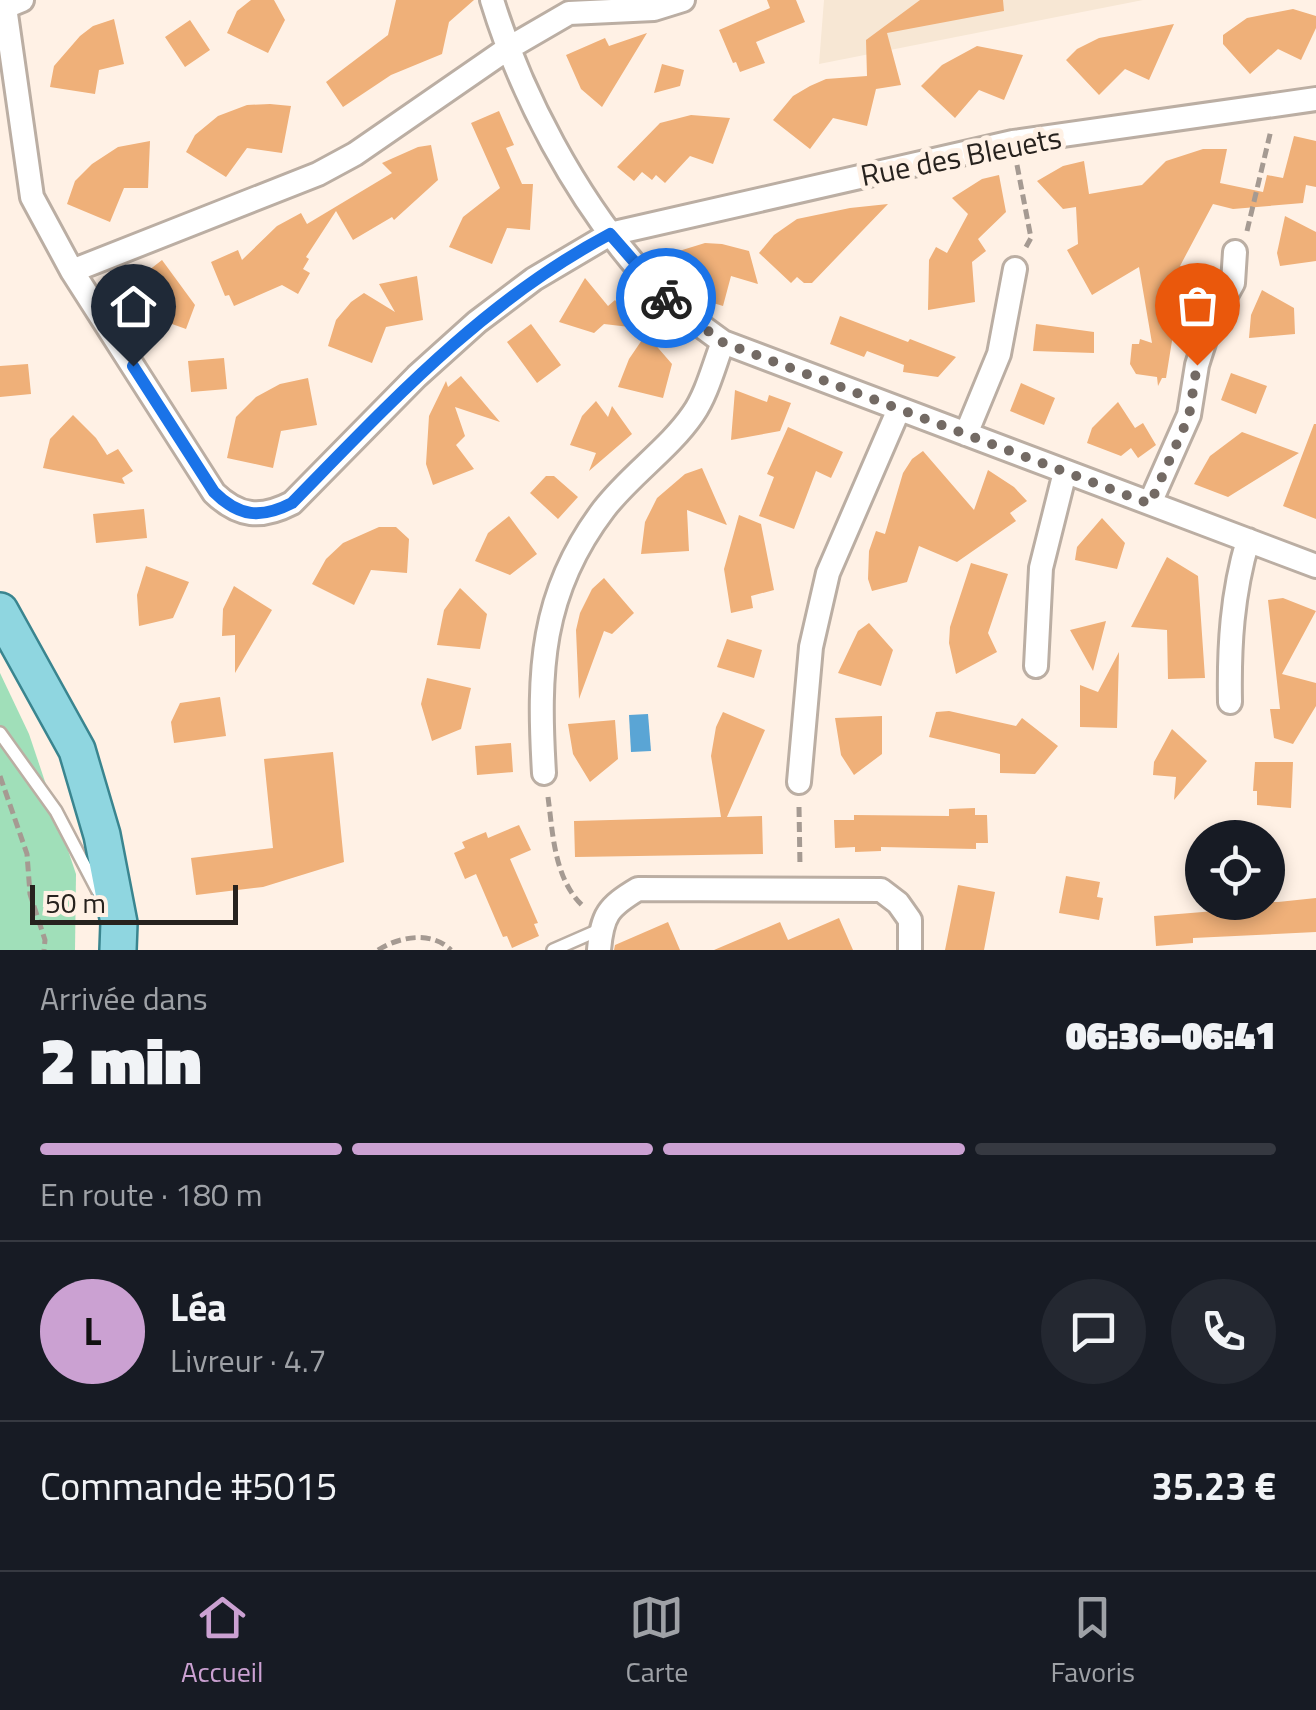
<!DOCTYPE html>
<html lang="fr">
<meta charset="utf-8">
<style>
body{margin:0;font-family:"Titillium Web",sans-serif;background:#242831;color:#f1f3f6;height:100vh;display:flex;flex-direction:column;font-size:38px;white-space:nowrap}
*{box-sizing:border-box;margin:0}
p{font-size:32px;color:#9ea1a6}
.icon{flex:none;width:55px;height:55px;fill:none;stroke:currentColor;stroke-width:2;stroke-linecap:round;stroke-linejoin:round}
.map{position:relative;height:950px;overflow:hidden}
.details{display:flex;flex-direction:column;background:#171b24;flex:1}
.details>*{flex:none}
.buttons{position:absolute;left:1185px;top:820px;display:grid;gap:20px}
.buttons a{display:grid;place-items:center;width:100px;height:100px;border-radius:50%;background:#171b24;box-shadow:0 5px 15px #0003;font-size:50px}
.scale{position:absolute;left:30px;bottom:25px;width:208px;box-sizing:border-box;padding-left:10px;border:5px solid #27221e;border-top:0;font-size:28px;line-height:35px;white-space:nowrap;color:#27221e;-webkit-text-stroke:8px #fff1e5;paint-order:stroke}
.pin{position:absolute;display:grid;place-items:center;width:85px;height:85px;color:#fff;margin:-102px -42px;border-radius:50% 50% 50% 0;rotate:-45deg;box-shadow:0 0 10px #0007}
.pin .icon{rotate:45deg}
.courier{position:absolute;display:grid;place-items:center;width:100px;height:100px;margin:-50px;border:8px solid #1a73e8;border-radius:50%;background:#fff;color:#222;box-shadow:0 2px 12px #0007}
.overview em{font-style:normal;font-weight:800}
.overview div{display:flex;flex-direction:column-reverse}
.overview{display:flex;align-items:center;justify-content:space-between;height:170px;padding:0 40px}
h1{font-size:65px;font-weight:800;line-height:75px}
.bar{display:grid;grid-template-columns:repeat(4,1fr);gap:15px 10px;align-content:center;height:120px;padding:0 40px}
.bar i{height:12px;border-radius:8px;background:#363941}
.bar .active{background:#cba1d2}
.bar p{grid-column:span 4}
.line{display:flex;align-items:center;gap:25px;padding:0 40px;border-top:2px solid #363941}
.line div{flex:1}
.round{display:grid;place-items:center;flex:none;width:105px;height:105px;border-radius:52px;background:#242831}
.tabs{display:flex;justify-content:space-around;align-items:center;height:140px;border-top:2px solid #363941;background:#171b24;font-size:28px;color:#9ea1a6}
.tabs a{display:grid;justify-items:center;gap:5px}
.tabs .active{color:#cba1d2}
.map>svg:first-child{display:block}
.commercial{fill:#f7e7d4}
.green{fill:#a0dfb9}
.water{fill:#5aa5d5}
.building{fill:#efb079}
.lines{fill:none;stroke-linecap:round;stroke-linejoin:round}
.lane-casing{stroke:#bbaea3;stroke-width:16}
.street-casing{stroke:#bbaea3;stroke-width:28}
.primary-casing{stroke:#3a858f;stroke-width:40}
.path{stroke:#a59a92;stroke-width:5;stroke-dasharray:10 5;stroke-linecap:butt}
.lane{stroke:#fff;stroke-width:11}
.street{stroke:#fff;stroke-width:22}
.primary{stroke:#8fd6e0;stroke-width:35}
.done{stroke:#736a64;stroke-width:10;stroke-dasharray:0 18}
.route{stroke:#1a73e8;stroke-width:12}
.labels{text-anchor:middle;stroke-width:10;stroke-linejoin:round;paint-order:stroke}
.street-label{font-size:30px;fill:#27221e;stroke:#fff1e5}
</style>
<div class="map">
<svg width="1316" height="950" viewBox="0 0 1316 950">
<rect width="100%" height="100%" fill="#fff1e5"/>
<path class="commercial" d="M 824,0 L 1143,0 L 819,64 Z"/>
<path class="green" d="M 0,673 L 29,734 L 76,874 L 75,950 L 0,950 Z"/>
<path class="water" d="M 648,714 L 651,751 L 631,752 L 629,715 Z"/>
<path class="building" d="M 251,0 L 274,0 L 285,20 L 268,53 L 227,33 L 237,11 Z
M 396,0 L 474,0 L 449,22 L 442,54 L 391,75 L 343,107 L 326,82 L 388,35 Z
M 767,0 L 796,0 L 805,22 L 756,42 L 765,63 L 740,72 L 736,62 L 733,63 L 719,30 L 770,8 Z
M 920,0 L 1003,0 L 1004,11 L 887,33 L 901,85 L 876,89 L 867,126 L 833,118 L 810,149 L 773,120 L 793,96 L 810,86 L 826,79 L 867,76 L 866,40 Z
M 1293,9 L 1316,16 L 1316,28 L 1301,60 L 1278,49 L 1250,74 L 1223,44 L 1223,35 L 1247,18 Z
M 114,19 L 124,64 L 99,70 L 95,94 L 50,87 L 54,66 L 80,36 L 93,26 Z
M 190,20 L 210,50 L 185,67 L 165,37 Z
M 1174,24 L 1149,80 L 1125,69 L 1099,95 L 1066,60 L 1077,49 L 1099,38 Z
M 647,33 L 602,107 L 581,89 L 566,55 L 605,38 L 609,46 Z
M 977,46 L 1023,55 L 1004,100 L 979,90 L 955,118 L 921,86 L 942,65 Z
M 662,64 L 684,70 L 680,86 L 654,93 Z
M 270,104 L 291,106 L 282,153 L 247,148 L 226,177 L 186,152 L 195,135 L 218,116 L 247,105 Z
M 499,111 L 514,145 L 506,148 L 522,184 L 533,184 L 530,230 L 507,228 L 492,264 L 449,247 L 463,217 L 500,188 L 471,123 Z
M 691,115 L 730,118 L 713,164 L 690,156 L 665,183 L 656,175 L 652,180 L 642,172 L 634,181 L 617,167 L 660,123 Z
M 1294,136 L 1316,141 L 1316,187 L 1306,185 L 1303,203 L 1233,209 L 1213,204 L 1180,266 L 1199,276 L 1182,310 L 1177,310 L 1166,378 L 1162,378 L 1158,386 L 1157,377 L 1136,374 L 1130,364 L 1132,344 L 1139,344 L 1140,339 L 1152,343 L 1139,267 L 1092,295 L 1067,250 L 1078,244 L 1076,207 L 1063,209 L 1037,181 L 1063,166 L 1084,161 L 1089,194 L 1142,185 L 1166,161 L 1203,149 L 1227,149 L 1220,183 L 1263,192 L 1267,175 L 1283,178 Z
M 150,141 L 148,188 L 124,188 L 110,222 L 67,204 L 75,181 L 92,164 L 118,147 Z
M 431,145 L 438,180 L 394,220 L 392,217 L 353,240 L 336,211 L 306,257 L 309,259 L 303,269 L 310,273 L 298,294 L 282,285 L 234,306 L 229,295 L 225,296 L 211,262 L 238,250 L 242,260 L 277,226 L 301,213 L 307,224 L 392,173 L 382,163 L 418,147 Z
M 999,175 L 1006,212 L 978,239 L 986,251 L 972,262 L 975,302 L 928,310 L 929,260 L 936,247 L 947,253 L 968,214 L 952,198 L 982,179 Z
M 888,204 L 812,283 L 804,283 L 797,277 L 791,283 L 759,253 L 774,235 L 797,219 L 850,208 Z
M 1285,216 L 1316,232 L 1316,261 L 1280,266 L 1277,253 Z
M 705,243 L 722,244 L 749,251 L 758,284 L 731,276 L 723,306 L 700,299 L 704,287 L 690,282 L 679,251 Z
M 162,260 L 195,305 L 186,329 L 158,319 L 161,311 L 128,299 L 135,281 Z
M 417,276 L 423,320 L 386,327 L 372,363 L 328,346 L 336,320 L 351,302 L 364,293 L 395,312 L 379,284 Z
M 585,278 L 608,306 L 615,300 L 638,328 L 604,324 L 594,333 L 559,322 Z
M 1262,290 L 1294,308 L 1295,334 L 1249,338 L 1251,315 Z
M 840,316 L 908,342 L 910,339 L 956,357 L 938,377 L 903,372 L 904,365 L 867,351 L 864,357 L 830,344 Z
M 531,324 L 561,365 L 537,383 L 507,342 Z
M 1036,324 L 1094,332 L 1094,353 L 1033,351 Z
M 646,334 L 672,364 L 663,398 L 618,387 L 629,359 Z
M 224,358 L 227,389 L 191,392 L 188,361 Z
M 28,364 L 31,394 L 0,397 L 0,366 Z
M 1231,373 L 1267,386 L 1256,414 L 1221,400 Z
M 461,376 L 500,422 L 455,407 L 465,436 L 456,445 L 474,469 L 433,485 L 426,464 L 429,416 L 446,381 L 448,387 Z
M 308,378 L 317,425 L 281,431 L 273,468 L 227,458 L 236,417 L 256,397 L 280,384 Z
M 1021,383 L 1055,398 L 1044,425 L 1010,411 Z
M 735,390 L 767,402 L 769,395 L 791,403 L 780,431 L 731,440 Z
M 596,401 L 608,417 L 612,406 L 632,434 L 589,471 L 596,453 L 570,445 L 582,416 Z
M 1118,402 L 1135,428 L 1143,423 L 1156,445 L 1138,458 L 1131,448 L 1121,456 L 1087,443 L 1092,428 Z
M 73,415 L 96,438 L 107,455 L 118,449 L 133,471 L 122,478 L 125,484 L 43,468 L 50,439 Z
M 1314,424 L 1316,424 L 1316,519 L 1283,506 Z
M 788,427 L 843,452 L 831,478 L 816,471 L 794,529 L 759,516 L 774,477 L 767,474 Z
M 1242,432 L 1299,453 L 1228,497 L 1194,484 L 1210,456 Z
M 923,451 L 974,510 L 988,470 L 1014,487 L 1027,501 L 1010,513 L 1016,521 L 957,562 L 919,546 L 907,582 L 872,591 L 868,579 L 869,551 L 876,531 L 885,534 L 903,473 L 912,459 Z
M 702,468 L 727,525 L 687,510 L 689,551 L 641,554 L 645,522 L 657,498 L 685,474 Z
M 546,476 L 554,476 L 578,497 L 558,519 L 530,493 Z
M 144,509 L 147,538 L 96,543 L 93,514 Z
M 739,515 L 761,524 L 774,590 L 751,596 L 753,608 L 731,613 L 724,569 Z
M 509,516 L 537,554 L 510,575 L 475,561 L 488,533 Z
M 1102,518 L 1125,543 L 1117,569 L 1075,560 L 1077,547 Z
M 379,527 L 396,527 L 409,539 L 407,573 L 371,570 L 354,605 L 312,584 L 326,559 L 343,543 Z
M 1167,557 L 1198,576 L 1205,678 L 1168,679 L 1167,630 L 1131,627 Z
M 971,563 L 1008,574 L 988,633 L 997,652 L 956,674 L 949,643 L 950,627 Z
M 146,566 L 189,582 L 173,618 L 139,626 L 137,595 Z
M 604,578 L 634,613 L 612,634 L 604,631 L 579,699 L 576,630 L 580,613 L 592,589 Z
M 234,586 L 272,610 L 235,673 L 235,635 L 222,636 L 223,609 Z
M 460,588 L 487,614 L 480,649 L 437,645 L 444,610 Z
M 1283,598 L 1316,611 L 1282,674 L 1316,683 L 1316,706 L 1293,744 L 1274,738 L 1270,709 L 1280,709 L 1268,600 Z
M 1106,621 L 1093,671 L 1070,630 Z
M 869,623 L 893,650 L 881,686 L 838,673 L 858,631 Z
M 727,639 L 762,650 L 754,678 L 717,667 Z
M 1119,652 L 1117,728 L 1080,727 L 1080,685 L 1098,692 Z
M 427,678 L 471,688 L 461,729 L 432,741 L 421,704 Z
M 220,697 L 226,736 L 174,743 L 171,722 L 180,703 Z
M 949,711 L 1016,726 L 1022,718 L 1058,746 L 1035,774 L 1000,773 L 1000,754 L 929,737 L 936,712 Z
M 723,712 L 765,730 L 727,817 L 762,816 L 763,854 L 575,857 L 574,821 L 721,817 L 711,756 L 716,727 Z
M 882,716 L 882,754 L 854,775 L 841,755 L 835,718 Z
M 615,720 L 618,759 L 590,782 L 573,754 L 568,724 Z
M 1172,729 L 1207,761 L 1174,800 L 1176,777 L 1153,775 L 1154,762 Z
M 511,743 L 513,772 L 477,775 L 475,746 Z
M 333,752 L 344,862 L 263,887 L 196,895 L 191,858 L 273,848 L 264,759 Z
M 1255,762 L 1293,762 L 1291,808 L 1257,805 L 1257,791 L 1253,791 Z
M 975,808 L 975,815 L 987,815 L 988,843 L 976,843 L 976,849 L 881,847 L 881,851 L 855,852 L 855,847 L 835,848 L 834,820 L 854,820 L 854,815 L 949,816 L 949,809 Z
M 519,825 L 531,850 L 510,859 L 538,923 L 534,924 L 539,936 L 512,948 L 507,936 L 503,937 L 476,874 L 465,879 L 454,853 L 465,848 L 462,842 L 486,832 L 488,838 Z
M 1066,876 L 1100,882 L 1097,897 L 1103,898 L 1099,920 L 1059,913 Z
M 958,885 L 995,892 L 984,950 L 945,950 Z
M 1316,898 L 1316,932 L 1193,938 L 1193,943 L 1156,946 L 1154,916 L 1215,911 L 1215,902 L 1278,902 Z
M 839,918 L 853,950 L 714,950 L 780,922 L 788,940 Z
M 668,922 L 680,950 L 614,950 L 615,945 Z"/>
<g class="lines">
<g class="lane-casing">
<path id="lane" d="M 0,733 L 56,811 L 100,895
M 553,950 L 601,929"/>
</g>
<g class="street-casing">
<path id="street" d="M 22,0 L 5,7 L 32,197 L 72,271 L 214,493 C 239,517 261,519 292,503 L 417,376 L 477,322 L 534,279 L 610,234 L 1013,142 L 1316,99
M 492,0 C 521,95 576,198 642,273 C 665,300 694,321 723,342 L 1316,566
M 72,271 L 318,174 L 355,154 L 507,49 L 569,13 L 654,9 L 683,0
M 966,434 L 999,354 L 1015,269
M 1150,503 L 1189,415 L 1197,365 L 1210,324 L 1233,283 L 1235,252
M 1036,666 L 1041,568 L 1065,472
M 1230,702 C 1229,646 1232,594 1248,540
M 544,773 C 538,672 540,593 604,509 C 630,475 669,449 693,414 C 707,394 714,365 723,342
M 799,782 L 811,647 L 828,573 L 899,409
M 599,950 C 602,915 608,907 638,889 L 881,890 L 898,903 L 910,920 L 910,950"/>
</g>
<g class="primary-casing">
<path id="primary" d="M 0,611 L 77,750 L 102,835 L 119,923 L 118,950"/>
</g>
<path class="path" d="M 1017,165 L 1031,238 L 1026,247
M 1247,231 L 1271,130
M 0,776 L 27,854 L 30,894 L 45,940 L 44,950
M 548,797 C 553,834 554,880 584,907
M 799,807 L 800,866
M 378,950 C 400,936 432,931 451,950"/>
<use href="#lane" class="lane"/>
<use href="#street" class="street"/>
<use href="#primary" class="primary"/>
</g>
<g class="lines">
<path class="done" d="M 666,298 L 722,342 L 1150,504 L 1189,416 L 1197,365"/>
<path class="route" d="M 133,366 L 214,492 C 239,517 261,519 292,503 C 390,403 485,300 610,234 L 666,298"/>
</g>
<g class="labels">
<g class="street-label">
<text transform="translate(961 157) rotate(-11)" y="10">Rue des Bleuets</text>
</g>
</g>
</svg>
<div class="buttons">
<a><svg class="icon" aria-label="locate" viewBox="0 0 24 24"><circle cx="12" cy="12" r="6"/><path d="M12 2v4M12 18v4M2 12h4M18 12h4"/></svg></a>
</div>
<div class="scale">50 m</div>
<div class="pin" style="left:1197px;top:365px;background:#ea580c"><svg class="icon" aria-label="bag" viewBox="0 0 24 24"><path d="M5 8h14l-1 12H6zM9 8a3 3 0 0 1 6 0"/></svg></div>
<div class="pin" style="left:133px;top:366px;background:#1f2937"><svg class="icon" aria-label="home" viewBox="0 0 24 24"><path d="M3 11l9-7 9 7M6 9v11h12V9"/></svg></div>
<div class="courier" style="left:666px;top:298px"><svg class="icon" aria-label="bike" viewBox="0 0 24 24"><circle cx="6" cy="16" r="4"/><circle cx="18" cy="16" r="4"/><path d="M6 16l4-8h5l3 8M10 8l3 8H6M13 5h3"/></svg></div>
</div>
<section class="details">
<div class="overview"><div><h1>2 min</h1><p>Arrivée dans</p></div><em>06:36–06:41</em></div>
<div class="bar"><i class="active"></i><i class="active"></i><i class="active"></i><i></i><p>En route · 180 m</p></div>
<div class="line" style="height:180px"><b class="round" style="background:#cba1d2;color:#111">L</b><div><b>Léa</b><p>Livreur · 4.7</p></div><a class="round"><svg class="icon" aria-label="chat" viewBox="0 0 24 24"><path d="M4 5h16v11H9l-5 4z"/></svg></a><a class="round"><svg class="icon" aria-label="phone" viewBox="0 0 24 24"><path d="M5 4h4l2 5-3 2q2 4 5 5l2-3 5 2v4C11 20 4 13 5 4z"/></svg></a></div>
<div class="line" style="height:130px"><div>Commande #5015</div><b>35.23 €</b></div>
</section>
<nav class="tabs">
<a class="active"><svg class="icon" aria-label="home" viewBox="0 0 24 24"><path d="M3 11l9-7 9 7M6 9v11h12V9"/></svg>Accueil</a>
<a><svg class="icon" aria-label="map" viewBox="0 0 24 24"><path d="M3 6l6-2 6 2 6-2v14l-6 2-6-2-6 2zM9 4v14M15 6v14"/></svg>Carte</a>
<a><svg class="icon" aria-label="saved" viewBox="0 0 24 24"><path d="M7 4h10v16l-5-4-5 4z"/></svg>Favoris</a>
</nav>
